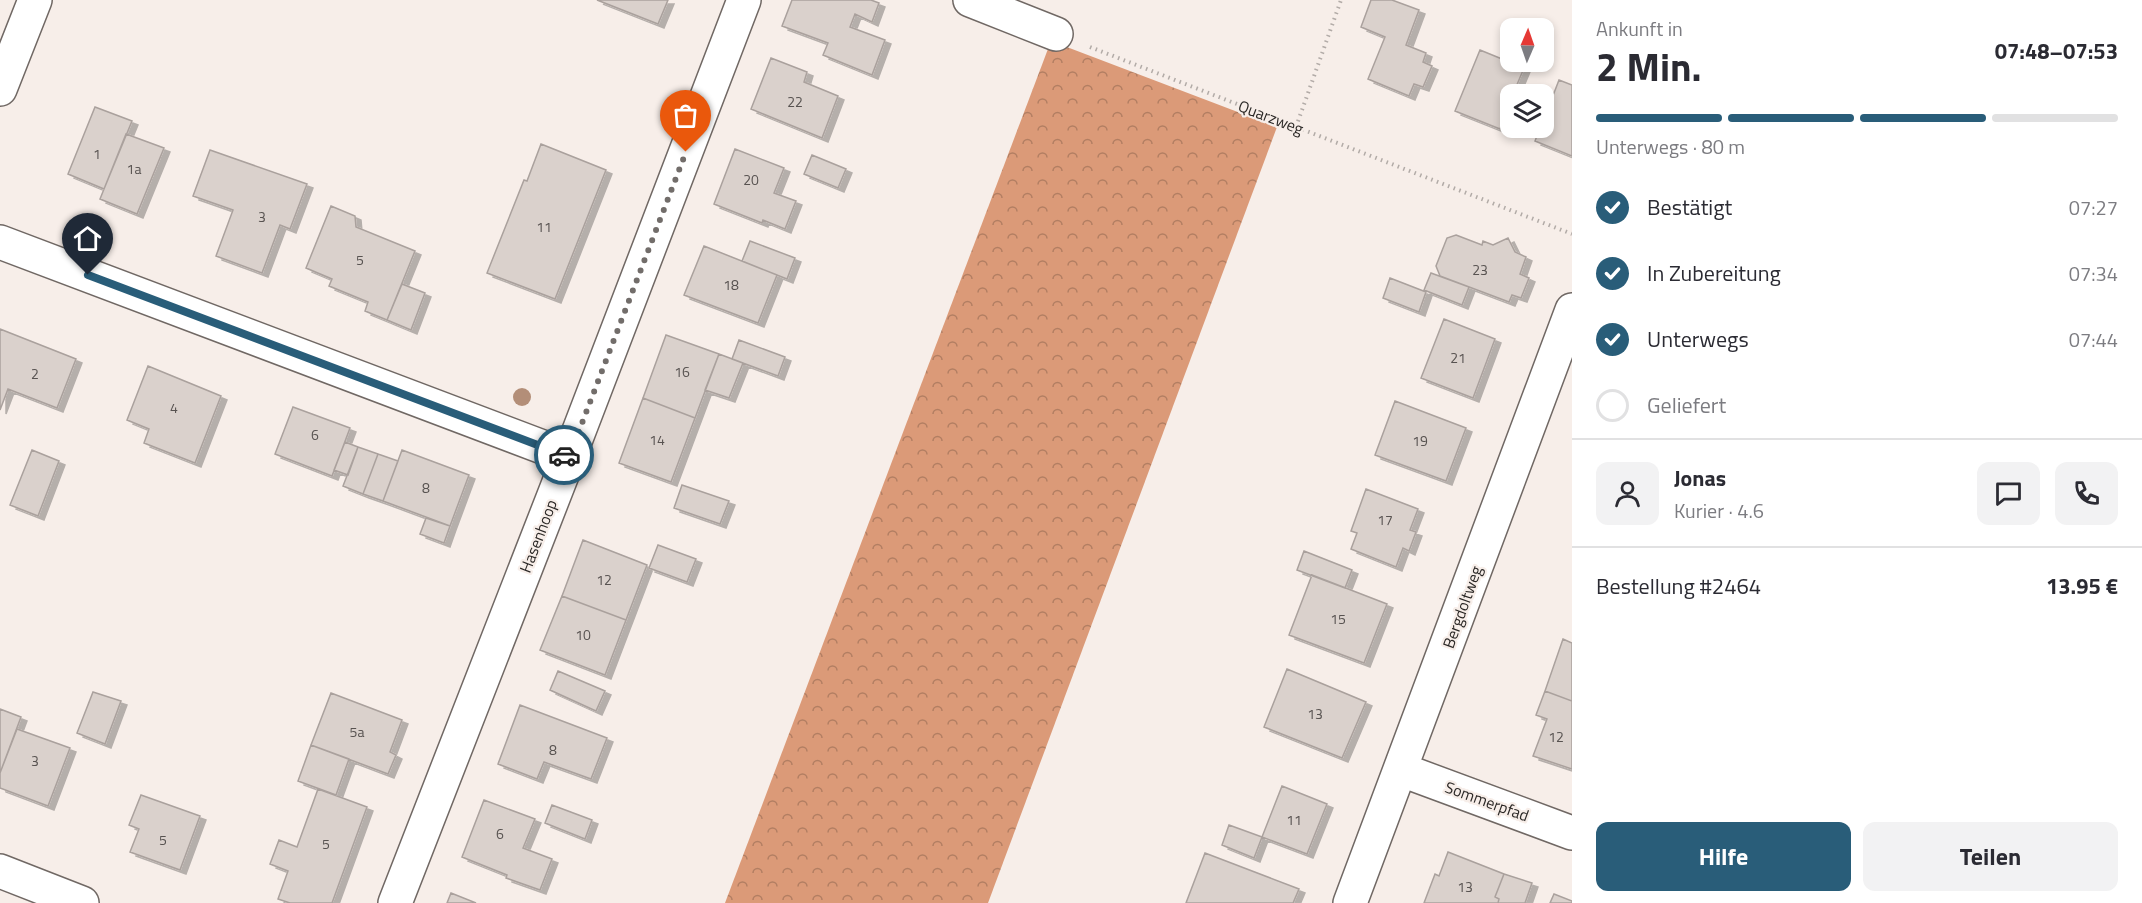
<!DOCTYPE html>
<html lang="de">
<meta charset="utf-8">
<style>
body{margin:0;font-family:"Titillium Web",sans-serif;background:#f2f2f3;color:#2b2b33;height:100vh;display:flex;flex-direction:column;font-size:22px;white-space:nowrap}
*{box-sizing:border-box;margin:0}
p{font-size:20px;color:#7c7c81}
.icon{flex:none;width:33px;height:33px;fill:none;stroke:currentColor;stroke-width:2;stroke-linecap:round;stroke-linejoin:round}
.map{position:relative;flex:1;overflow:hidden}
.sheet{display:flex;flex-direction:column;background:#fff;width:570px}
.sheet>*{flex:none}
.needle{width:39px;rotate:2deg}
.tools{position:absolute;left:1500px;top:18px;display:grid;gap:12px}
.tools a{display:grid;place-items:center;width:54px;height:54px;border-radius:12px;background:#fff;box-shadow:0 3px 9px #0003;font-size:30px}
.pin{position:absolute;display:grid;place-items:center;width:51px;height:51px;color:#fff;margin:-62px -26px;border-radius:50% 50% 50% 0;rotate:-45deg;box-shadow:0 0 6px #0007}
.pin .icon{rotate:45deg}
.courier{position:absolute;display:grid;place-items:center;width:60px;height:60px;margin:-30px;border:4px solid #295d79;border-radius:50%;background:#fff;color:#222;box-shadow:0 2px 8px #0007}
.head em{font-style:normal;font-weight:700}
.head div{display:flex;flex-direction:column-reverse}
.head{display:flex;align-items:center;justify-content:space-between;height:102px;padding:0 24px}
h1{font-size:39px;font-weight:700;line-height:45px}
.bar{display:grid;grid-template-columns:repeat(4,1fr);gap:9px 6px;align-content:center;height:72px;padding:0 24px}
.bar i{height:8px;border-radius:4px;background:#e1e1e2}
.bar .current{background:#295d79}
.bar p{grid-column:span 4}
.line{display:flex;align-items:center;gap:15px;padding:0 24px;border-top:2px solid #e1e1e2}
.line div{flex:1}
.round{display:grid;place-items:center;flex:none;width:63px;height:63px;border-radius:12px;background:#f2f2f3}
ol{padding:0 24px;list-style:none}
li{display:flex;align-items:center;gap:18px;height:66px}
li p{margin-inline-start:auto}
li .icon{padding:6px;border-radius:50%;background:#295d79;color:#fff;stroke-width:4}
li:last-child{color:#7c7c81}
li i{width:33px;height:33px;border:3px solid #e1e1e2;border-radius:50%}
.primary-button{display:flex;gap:12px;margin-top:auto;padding:12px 24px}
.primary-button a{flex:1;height:69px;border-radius:12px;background:#295d79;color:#fff;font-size:24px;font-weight:700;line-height:69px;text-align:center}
.primary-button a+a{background:#f2f2f3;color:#2b2b33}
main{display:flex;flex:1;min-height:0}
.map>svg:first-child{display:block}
.forest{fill:url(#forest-crowns)}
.building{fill:#dad1cc;stroke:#aaa19d;stroke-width:1.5;filter:url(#shadow)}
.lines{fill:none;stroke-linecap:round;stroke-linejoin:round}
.minor-casing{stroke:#706864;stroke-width:36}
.path{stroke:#b2aba7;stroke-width:4;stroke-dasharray:1.5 4.5;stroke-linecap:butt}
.minor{stroke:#fff;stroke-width:33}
.tree{fill:#b38e78}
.done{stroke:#726d6a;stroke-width:6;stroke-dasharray:0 10.8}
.route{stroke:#295d79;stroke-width:8}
.labels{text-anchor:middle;stroke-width:4.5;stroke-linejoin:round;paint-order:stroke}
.number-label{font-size:14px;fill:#575250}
.street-label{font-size:16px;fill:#2b2826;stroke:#f7eee9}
</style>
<main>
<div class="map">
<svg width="1572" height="903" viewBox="0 0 1572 903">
<defs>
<pattern id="forest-crowns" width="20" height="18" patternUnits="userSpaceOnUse" patternTransform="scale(1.5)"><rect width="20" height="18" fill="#db9a78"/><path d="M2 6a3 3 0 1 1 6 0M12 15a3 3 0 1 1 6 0" fill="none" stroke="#b27e62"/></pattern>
<filter id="shadow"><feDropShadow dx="6" dy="4" stdDeviation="0" flood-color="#0004"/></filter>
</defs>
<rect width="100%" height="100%" fill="#f7eee9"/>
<path class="forest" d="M 1051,41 L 1277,127 L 988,903 L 725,903 Z"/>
<path class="building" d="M 597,0 L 668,0 L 658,24 Z
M 792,0 L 871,0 L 879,3 L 872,22 L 855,14 L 850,27 L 885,40 L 872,75 L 823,55 L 828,43 L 782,26 Z
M 1371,0 L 1392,0 L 1419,10 L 1406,45 L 1426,53 L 1423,62 L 1432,66 L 1423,87 L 1414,84 L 1409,96 L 1368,79 L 1385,37 L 1361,27 Z
M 1480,50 L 1524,68 L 1513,94 L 1510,94 L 1510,102 L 1500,129 L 1455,111 Z
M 771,58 L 807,72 L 804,82 L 838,96 L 822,138 L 751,109 Z
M 1559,80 L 1572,85 L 1572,156 L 1535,141 L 1540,128 L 1544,128 L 1544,119 Z
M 95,107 L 132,121 L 104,189 L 68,174 Z
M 126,134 L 164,148 L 137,214 L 100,199 Z
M 541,144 L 606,170 L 555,299 L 487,273 L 524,180 L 527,181 Z
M 735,149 L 784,168 L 774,193 L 796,201 L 785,229 L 763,220 L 762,223 L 714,204 Z
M 210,150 L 307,184 L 290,229 L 280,225 L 262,273 L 216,256 L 233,210 L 193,196 Z
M 812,155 L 846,169 L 838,188 L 804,174 Z
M 331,206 L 355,216 L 356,227 L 415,251 L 387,320 L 365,311 L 368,302 L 329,286 L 332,279 L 306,268 Z
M 1456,235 L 1482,245 L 1483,241 L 1493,245 L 1508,238 L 1515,252 L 1526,257 L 1520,274 L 1529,278 L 1521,298 L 1512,295 L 1509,302 L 1440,276 L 1436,266 L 1447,238 Z
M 750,241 L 795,258 L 787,279 L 742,261 Z
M 704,246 L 777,275 L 758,323 L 684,295 Z
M 1431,273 L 1469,287 L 1462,305 L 1424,290 Z
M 1390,278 L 1426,292 L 1419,312 L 1383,298 Z
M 402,284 L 425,293 L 411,330 L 387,320 Z
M 1444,319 L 1495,339 L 1473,398 L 1421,378 Z
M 0,329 L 76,359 L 57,408 L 8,389 L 0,410 Z
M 666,335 L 719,354 L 695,418 L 643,398 Z
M 739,340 L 785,357 L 778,376 L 732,359 Z
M 719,354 L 743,363 L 729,398 L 705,390 Z
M 148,366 L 221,396 L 195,463 L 144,443 L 149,429 L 127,420 Z
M 643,398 L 695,418 L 671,482 L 619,463 Z
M 1395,401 L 1466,428 L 1446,481 L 1375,455 Z
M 293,407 L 350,428 L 332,476 L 275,454 Z
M 345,442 L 358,447 L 348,475 L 334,470 Z
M 358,447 L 378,454 L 363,494 L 343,486 Z
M 32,450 L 59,461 L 38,516 L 10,505 Z
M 402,450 L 469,475 L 450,526 L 383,501 Z
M 378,454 L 398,461 L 383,501 L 363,494 Z
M 682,485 L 729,501 L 720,524 L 674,508 Z
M 1366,489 L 1418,509 L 1410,530 L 1416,532 L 1409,551 L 1403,548 L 1396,567 L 1351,549 L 1357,533 L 1351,531 Z
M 426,518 L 450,526 L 444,543 L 420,534 Z
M 583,540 L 647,565 L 626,620 L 562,596 Z
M 658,545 L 696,559 L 687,582 L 649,568 Z
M 1304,551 L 1352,570 L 1345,588 L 1297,570 Z
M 1312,575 L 1387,604 L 1364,663 L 1289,635 Z
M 562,596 L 626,620 L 605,675 L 540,650 Z
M 1563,639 L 1572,643 L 1572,701 L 1545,691 Z
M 1287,669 L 1366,702 L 1342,758 L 1264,727 Z
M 558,671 L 605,691 L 596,711 L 550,690 Z
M 1545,691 L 1572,701 L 1572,769 L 1533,756 L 1547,719 L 1536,715 Z
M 93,692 L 121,701 L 105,744 L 77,733 Z
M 331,693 L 402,720 L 390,752 L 396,755 L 388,774 L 311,745 Z
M 520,705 L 607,738 L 591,779 L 544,762 L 537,779 L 498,764 Z
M 0,709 L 21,717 L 0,773 Z
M 17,729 L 70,748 L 48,806 L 0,788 L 0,773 Z
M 311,745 L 349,759 L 336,795 L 298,781 Z
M 1282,786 L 1327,804 L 1307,854 L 1262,837 Z
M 318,789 L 367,807 L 332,903 L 290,903 L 278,899 L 288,871 L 270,864 L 279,840 L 297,847 Z
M 141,795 L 200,816 L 180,870 L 130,852 L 139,829 L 129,825 Z
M 484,800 L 535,819 L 523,848 L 552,859 L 540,890 L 506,878 L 507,875 L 462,857 Z
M 552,805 L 592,820 L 585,839 L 545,823 Z
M 1229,825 L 1262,837 L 1254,858 L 1222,845 Z
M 1448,852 L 1504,874 L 1495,897 L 1499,899 L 1498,903 L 1424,903 L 1435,874 L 1439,876 Z
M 1205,853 L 1299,889 L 1293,903 L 1186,903 Z
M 1504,874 L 1532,883 L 1525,903 L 1498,903 L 1499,899 L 1495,897 Z
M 451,893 L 476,903 L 447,903 Z
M 1554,894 L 1572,901 L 1572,903 L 1550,903 Z"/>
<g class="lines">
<g class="minor-casing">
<path id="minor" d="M 970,0 L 1056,34
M 0,89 L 35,0
M 0,242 L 569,457
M 1402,770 L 1572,833
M 0,871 L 82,903
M 395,903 L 569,457 L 744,0
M 1350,903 L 1572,310"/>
</g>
<path class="path" d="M 1090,47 L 1572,234
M 1296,127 L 1341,0"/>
<use href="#minor" class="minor"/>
</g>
<circle class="tree" cx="522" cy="397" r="9"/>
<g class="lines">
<path class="done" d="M 564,455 L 569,457 L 686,152"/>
<path class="route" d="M 88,275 L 564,455"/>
</g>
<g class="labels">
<g class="number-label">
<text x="795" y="107">22</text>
<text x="97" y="159">1</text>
<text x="134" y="174">1a</text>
<text x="751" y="185">20</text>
<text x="262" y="222">3</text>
<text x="544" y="232">11</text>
<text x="360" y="265">5</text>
<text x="1480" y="275">23</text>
<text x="731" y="290">18</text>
<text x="1458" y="363">21</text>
<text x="682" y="377">16</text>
<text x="35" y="379">2</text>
<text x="174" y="413">4</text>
<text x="315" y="440">6</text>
<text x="657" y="445">14</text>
<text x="1420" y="446">19</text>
<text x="426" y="493">8</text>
<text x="1385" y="525">17</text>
<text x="604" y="585">12</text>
<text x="1338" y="624">15</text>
<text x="583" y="640">10</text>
<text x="1315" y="719">13</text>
<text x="357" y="737">5a</text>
<text x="1556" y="742">12</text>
<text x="553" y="755">8</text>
<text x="35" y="766">3</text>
<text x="1294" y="825">11</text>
<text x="500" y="839">6</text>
<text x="163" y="845">5</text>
<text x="326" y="849">5</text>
<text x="1465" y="892">13</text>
</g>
<g class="street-label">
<text transform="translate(1271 117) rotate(21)" y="6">Quarzweg</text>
<text transform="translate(538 536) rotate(-69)" y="6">Hasenhoop</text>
<text transform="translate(1462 607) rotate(-70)" y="6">Bergdoltweg</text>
<text transform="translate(1487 801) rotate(20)" y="6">Sommerpfad</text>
</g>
</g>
</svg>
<div class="tools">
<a><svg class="needle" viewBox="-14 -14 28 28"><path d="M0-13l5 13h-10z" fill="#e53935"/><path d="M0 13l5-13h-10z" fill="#7c7c81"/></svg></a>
<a><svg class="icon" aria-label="layers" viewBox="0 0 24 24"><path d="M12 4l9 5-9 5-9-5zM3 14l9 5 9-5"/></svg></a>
</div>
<div class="pin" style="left:686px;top:152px;background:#ea580c"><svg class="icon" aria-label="bag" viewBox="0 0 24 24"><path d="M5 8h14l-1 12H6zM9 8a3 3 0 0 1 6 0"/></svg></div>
<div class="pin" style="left:88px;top:275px;background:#1f2937"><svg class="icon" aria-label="home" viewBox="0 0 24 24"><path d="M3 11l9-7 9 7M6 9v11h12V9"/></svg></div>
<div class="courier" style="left:564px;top:455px"><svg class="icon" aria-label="car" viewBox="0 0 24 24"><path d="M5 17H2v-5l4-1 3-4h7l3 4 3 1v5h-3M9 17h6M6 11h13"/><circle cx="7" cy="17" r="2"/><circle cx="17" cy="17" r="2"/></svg></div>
</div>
<section class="sheet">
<div class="head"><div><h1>2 Min.</h1><p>Ankunft in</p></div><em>07:48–07:53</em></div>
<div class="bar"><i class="current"></i><i class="current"></i><i class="current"></i><i></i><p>Unterwegs · 80 m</p></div>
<ol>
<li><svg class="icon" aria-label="check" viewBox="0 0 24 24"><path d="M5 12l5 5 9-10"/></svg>Bestätigt<p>07:27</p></li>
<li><svg class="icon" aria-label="check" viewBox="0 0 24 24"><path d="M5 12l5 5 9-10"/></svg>In Zubereitung<p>07:34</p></li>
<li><svg class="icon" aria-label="check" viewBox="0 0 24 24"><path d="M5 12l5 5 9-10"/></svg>Unterwegs<p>07:44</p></li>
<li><i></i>Geliefert</li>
</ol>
<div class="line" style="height:108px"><a class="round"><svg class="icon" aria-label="person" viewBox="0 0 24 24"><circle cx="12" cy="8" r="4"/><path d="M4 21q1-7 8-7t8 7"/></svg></a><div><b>Jonas</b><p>Kurier · 4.6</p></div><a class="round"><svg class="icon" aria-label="chat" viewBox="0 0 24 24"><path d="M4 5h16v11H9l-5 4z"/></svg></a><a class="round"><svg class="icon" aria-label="phone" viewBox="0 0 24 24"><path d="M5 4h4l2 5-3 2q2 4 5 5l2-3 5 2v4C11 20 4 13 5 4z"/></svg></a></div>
<div class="line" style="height:78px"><div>Bestellung #2464</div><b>13.95 €</b></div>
<div class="primary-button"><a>Hilfe</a><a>Teilen</a></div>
</section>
</main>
